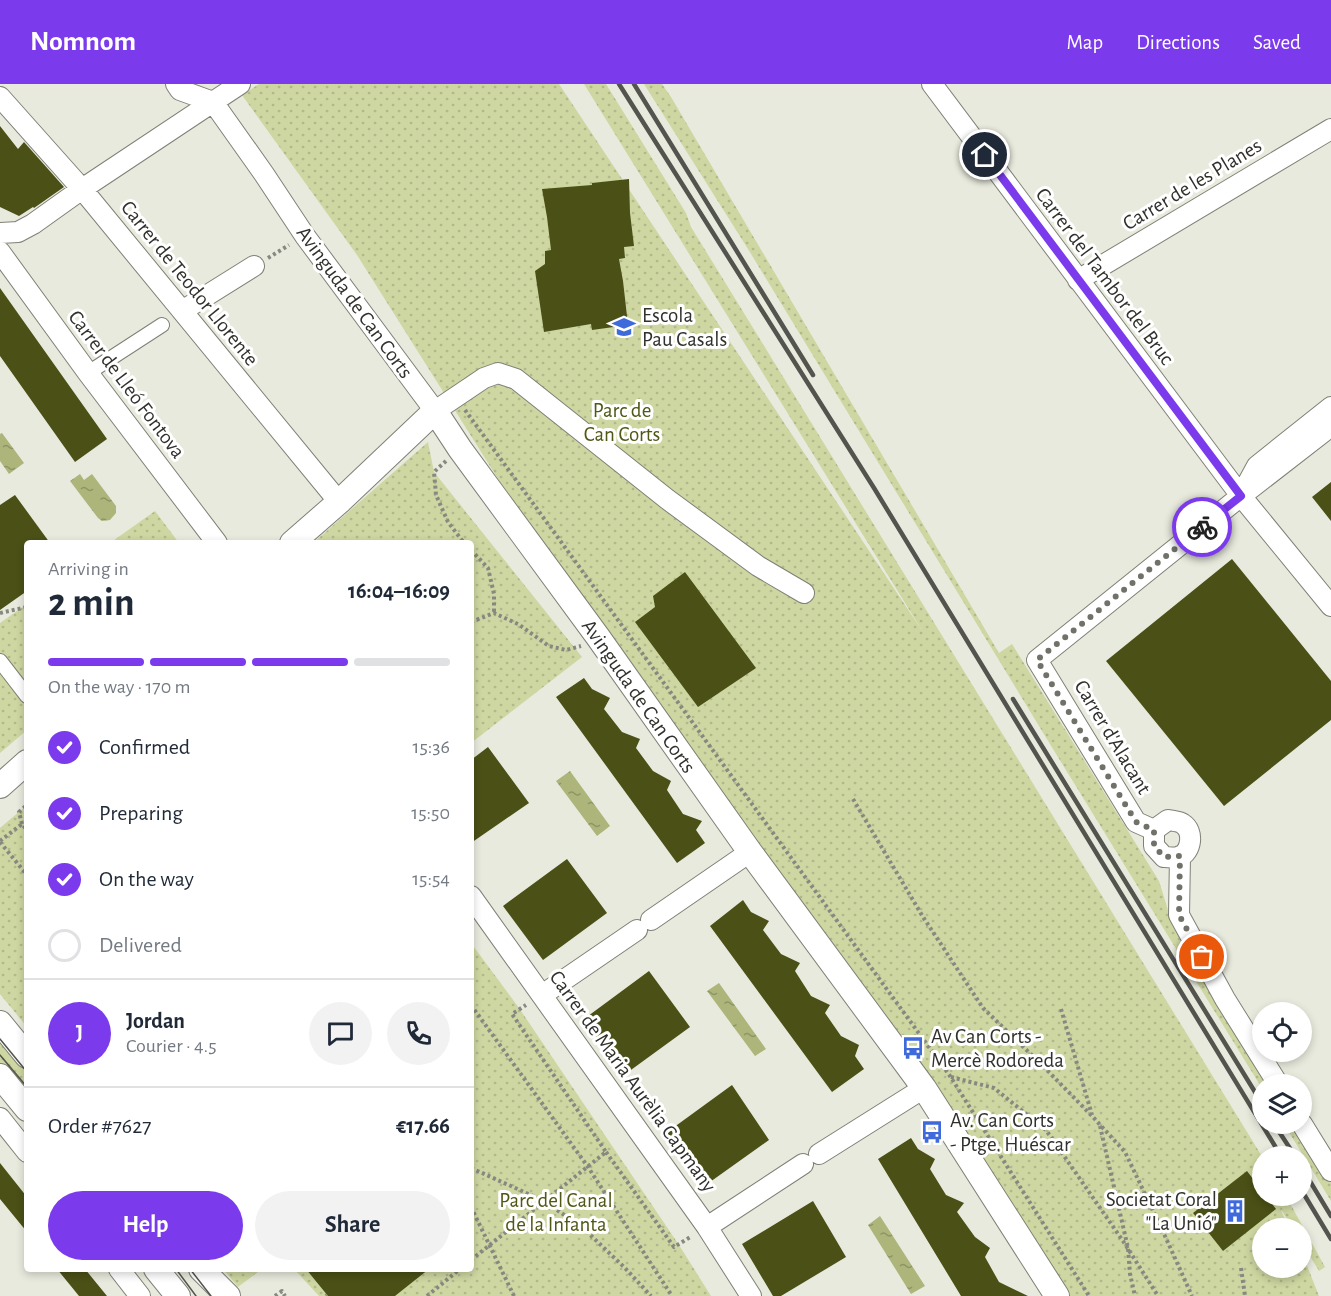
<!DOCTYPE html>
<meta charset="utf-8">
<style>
body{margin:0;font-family:"Alegreya Sans",sans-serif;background:#f2f2f3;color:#1f2937;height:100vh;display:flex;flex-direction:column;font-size:22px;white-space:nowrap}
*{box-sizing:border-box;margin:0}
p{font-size:20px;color:#747a83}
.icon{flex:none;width:33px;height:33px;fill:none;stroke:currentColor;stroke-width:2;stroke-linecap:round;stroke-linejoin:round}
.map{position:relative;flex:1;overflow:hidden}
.drawer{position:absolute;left:24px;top:456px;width:450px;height:732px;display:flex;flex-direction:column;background:#fff;border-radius:6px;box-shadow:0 3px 9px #0003}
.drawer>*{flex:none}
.controls{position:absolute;left:1252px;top:918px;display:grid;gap:12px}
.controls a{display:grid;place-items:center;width:60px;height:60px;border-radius:50%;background:#fff;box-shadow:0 3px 9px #0003;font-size:30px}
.pin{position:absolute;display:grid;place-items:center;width:51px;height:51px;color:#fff;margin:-26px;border:3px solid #fff;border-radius:50%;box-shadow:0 2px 6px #0007}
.courier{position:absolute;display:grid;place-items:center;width:60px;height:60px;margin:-30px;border:4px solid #7c3aed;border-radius:50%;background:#fff;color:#222;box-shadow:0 2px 8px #0007}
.overview em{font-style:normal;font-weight:700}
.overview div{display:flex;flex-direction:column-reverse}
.overview{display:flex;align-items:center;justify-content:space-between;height:102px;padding:0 24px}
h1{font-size:39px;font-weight:700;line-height:45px}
.bar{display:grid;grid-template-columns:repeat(4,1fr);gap:9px 6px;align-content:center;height:72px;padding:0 24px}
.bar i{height:8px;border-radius:4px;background:#e0e1e3}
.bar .selected{background:#7c3aed}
.bar p{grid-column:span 4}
.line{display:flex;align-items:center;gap:15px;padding:0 24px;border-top:2px solid #e0e1e3}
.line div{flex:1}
.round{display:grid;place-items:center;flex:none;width:63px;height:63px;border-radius:32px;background:#f2f2f3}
ol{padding:0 24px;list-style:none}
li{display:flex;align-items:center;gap:18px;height:66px}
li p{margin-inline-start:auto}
li .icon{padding:6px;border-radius:50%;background:#7c3aed;color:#fff;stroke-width:4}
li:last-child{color:#747a83}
li i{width:33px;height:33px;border:3px solid #e0e1e3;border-radius:50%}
.button{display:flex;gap:12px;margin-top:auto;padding:12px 24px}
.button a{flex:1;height:69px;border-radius:36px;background:#7c3aed;color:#fff;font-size:24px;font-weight:700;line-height:69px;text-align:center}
.button a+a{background:#f2f2f3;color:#1f2937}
header{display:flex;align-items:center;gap:36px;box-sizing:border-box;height:84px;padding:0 30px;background:#7c3aed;color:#fff}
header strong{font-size:28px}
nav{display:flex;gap:33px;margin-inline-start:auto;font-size:21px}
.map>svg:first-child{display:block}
.grass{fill:url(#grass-dots)}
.water{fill:url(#water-ripples)}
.building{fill:#4a5016}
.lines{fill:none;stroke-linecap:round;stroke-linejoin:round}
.pedestrian-casing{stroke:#7f8176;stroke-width:16}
.minor-casing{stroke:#7f8176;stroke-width:22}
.tertiary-casing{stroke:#7f8176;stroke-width:26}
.path{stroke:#878980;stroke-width:4;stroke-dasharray:3 3;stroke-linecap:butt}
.pedestrian{stroke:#fff;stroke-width:14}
.minor{stroke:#fff;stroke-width:20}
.tertiary{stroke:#fff;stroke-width:24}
.tram{stroke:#53544e;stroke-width:1.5}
.rail{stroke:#53544e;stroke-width:4.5}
.done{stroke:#70726a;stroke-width:6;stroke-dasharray:0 10.8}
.route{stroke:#7c3aed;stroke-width:8}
.labels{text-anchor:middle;stroke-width:6;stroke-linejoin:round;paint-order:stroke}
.street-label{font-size:21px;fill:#30312c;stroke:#fff}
.poi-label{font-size:21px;fill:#30312c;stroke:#fff;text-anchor:start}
.park-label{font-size:21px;fill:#515715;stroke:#fff}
</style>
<header>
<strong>Nomnom</strong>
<nav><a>Map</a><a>Directions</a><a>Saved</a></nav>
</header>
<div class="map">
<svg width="1331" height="1212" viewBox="0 0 1331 1212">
<defs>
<pattern id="grass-dots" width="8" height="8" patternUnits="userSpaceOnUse" patternTransform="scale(1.5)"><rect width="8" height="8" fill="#ced6a1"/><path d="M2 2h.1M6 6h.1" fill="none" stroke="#b1b88b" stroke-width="1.8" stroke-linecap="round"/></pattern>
<pattern id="water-ripples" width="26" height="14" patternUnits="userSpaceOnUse" patternTransform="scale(1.5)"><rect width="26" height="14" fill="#adb57b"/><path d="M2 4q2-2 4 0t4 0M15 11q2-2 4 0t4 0" fill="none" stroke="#8d9465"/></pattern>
</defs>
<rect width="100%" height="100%" fill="#e8eadd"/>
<path class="grass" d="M 259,0 L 559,0 L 923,548 L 584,0 L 606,0 L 686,129 L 691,143 L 1263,1074 L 1263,1112 L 1286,1112 L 1325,1183 L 1319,1187 L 1302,1159 L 1302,1144 L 1293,1144 L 1280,1124 L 1289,1144 L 1263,1144 L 1263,1184 L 1302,1184 L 1302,1169 L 1319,1212 L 1052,1212 L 512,417 L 357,171 L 242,11 Z
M 644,0 L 662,0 L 671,13 L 999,569 L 1012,560 L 1159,797 L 1171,836 L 1271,1000 L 1263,1000 L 1263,1006 L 1053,665 L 748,165 Z
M 428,358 L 434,388 L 582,573 L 471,659 L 471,459 L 313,459 Z
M 155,427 L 179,459 L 110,459 Z
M 27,520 L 27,646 L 0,669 L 0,539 Z
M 27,721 L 27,943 L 0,910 L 0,744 Z
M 471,859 L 519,924 L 679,1161 L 711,1212 L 319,1212 L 294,1185 L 471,1185 Z
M 0,947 L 27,980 L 27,1016 L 0,983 Z
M 1284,1040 L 1295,1040 L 1331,1099 L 1331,1117 Z
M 223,1185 L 262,1185 L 238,1203 Z"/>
<path class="water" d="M 2,349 L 24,379 L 9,390 L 0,377 L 0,350 Z
M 80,390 L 84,396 L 92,390 L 116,422 L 116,429 L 110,436 L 102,437 L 98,434 L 70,397 Z
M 570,687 L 610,742 L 597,752 L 556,697 Z
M 719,899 L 766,965 L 755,972 L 707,907 Z
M 880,1132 L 925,1202 L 911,1210 L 868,1141 Z"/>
<path class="building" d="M 0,42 L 18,65 L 24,58 L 64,103 L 34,124 L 33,123 L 19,132 L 0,123 Z
M 629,95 L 630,129 L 634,162 L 624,163 L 625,174 L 619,175 L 623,197 L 628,241 L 592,246 L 591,240 L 544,248 L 535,187 L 545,180 L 545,167 L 551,166 L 547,133 L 542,105 L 592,101 L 592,99 Z
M 0,204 L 107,355 L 75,378 L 0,272 Z
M 1331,398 L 1331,437 L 1312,413 Z
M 15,411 L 50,459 L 27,459 L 27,507 L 0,526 L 0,421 Z
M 1232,475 L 1331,597 L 1331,636 L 1224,722 L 1106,577 Z
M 685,488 L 756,584 L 698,623 L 635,538 L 655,523 L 653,512 Z
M 584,594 L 592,605 L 610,614 L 604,625 L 622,648 L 640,655 L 636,664 L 653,687 L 671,697 L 667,706 L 683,730 L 702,737 L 696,746 L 705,759 L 677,779 L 556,613 Z
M 488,663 L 529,719 L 471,759 L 471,676 Z
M 567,775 L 607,829 L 543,876 L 503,822 Z
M 743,816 L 751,828 L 769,837 L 763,846 L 781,870 L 800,879 L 795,887 L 811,912 L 830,921 L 825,929 L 841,952 L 859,961 L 855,972 L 864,985 L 832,1008 L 710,842 Z
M 649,887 L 690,943 L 624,991 L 584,935 Z
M 732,1001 L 769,1056 L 703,1103 L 666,1049 Z
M 911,1054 L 918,1065 L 935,1075 L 930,1085 L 946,1111 L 964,1119 L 957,1128 L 975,1153 L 990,1164 L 985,1173 L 999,1198 L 1028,1212 L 961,1212 L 878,1075 Z
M 0,1079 L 27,1113 L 27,1148 L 0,1115 Z
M 1247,1087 L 1263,1108 L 1263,1112 L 1266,1112 L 1276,1125 L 1223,1167 L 1193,1129 Z
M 813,1117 L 846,1173 L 781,1212 L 773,1212 L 742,1160 Z
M 57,1185 L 85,1185 L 107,1212 L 79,1212 Z
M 306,1185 L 429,1185 L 395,1212 L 328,1212 Z"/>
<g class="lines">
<g class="pedestrian-casing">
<path id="pedestrian" d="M 88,289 L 162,241
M 0,577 L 27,612"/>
</g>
<g class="minor-casing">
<path id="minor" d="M 176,0 L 180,6 L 213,18
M 932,0 L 1241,412 L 1331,522
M 0,13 L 82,105 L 339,418
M 213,18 L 264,90 L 305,152 L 435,327 L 484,294 L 498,289 L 516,295 L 667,415 L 758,482 L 804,509
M 0,149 L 18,148 L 33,140 L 82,105 L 240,0
M 0,168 L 88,289 L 217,459
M 1078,196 L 1331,45
M 182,227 L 254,182
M 1245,404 L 1257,382 L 1331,323
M 1168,736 C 1172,737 1179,737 1183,740 C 1194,747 1192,768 1179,773 C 1175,774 1168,773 1164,773 L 1154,762 L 1154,746 Z
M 1154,746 L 1136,738 L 1037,576 L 1241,412 L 1331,342
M 1180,772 L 1179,831 L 1225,915 L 1278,1000
M 471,812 L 707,1143 L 751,1212
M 651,836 L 750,768
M 542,911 L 637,846
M 0,1034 L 27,1068
M 1302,1040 L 1331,1087
M 819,1070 L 924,1004
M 707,1143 L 803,1080
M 119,1185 L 140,1212"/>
</g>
<g class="tertiary-casing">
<path id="tertiary" d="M 292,459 L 339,418 L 435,327 L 460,365 L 598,553 L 750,768 L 924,1004 L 1057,1212
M 0,702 L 27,678
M 0,939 L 27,972
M 0,992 L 27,1025
M 156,1185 L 178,1212
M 201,1185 L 228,1212"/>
</g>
<path class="path" d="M 268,174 L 289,161
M 465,326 L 950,992 L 1089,1212
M 446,377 L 434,388 L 436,411 L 448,438 L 464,459
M 471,466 L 488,484 L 494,510 L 494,529
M 0,529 L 27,523
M 471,538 L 494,529 L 518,540 L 549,562 L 566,566 L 581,562
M 853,715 L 923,833 L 983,924 L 1041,980 L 1092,1032 L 1125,1068 L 1165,1152 L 1192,1212
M 22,740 L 19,728 L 27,721
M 0,757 L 22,740 L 27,746
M 0,758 L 27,791
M 471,921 L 588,1083 L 672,1212
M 1061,925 L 1092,1031
M 951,993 L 994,1004 L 1046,1046 L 1123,1157 L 1158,1212
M 1100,1042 L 1128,1164 L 1130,1190 L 1135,1212
M 606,1068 L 674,1163 L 692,1152
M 471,1084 L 544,1117 L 583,1144 L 625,1184 L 651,1212
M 471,1123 L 514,1212
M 471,1176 L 606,1068 L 512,930 L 526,921
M 1241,1184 L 1245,1212
M 275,1212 L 282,1207 L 285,1212
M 326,1212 L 327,1211
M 427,1212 L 460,1185"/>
<use href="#pedestrian" class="pedestrian"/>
<use href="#minor" class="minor"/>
<use href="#tertiary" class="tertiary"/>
<path class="tram" d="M 0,955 L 27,988
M 0,971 L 27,1003
M 176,1185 L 196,1212
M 190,1185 L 211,1212"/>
<path class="rail" d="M 619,0 L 874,404 L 1281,1072
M 634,0 L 813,291
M 1013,615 L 1263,1021
M 1274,1040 L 1295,1072
M 1302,1084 L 1331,1132
M 1302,1107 L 1331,1155"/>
</g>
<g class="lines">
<path class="done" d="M 1202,873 L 1179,831 L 1180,772 L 1164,773 L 1154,762 L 1154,746 L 1136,738 L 1037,576 L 1202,443"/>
<path class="route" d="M 985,71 L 1241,412 L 1202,443"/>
</g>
<defs>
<g id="school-bare" transform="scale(1.8)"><path d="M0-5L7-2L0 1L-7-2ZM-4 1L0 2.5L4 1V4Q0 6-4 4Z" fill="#3e6adb" stroke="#fff" stroke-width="2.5" paint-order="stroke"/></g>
<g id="bus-bare" transform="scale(1.8)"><path d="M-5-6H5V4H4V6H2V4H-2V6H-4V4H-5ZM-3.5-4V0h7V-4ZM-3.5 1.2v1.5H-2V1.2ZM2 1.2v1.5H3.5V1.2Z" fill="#3e6adb" stroke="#fff" stroke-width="2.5" paint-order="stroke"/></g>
<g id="building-bare" transform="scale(1.8)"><path d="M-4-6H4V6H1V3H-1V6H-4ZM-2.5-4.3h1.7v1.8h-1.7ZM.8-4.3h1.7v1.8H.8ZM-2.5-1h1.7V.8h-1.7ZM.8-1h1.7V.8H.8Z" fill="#3e6adb" stroke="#fff" stroke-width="2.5" paint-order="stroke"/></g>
</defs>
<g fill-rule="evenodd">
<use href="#school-bare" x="624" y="243"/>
<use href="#bus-bare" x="913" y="964"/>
<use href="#bus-bare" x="932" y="1048"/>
<use href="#building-bare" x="1235" y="1127"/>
</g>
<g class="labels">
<g class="street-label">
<text transform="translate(1192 100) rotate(-31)" y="7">Carrer de les Planes</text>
<text transform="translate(1105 192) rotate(53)" y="7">Carrer del Tambor del Bruc</text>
<text transform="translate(190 199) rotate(51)" y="7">Carrer de Teodor Llorente</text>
<text transform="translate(355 218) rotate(54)" y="7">Avinguda de Can Corts</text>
<text transform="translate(127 300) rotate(53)" y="7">Carrer de Lleó Fontova</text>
<text transform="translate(639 612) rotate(55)" y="7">Avinguda de Can Corts</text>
<text transform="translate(1113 653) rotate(59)" y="7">Carrer d'Alacant</text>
<text transform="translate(633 997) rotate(54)" y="7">Carrer de Maria Aurèlia Capmany</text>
</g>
<g class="poi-label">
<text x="642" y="238">Escola<tspan x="642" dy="24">Pau Casals</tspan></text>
<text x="931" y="959">Av Can Corts -<tspan x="931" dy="24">Mercè Rodoreda</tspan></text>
<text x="950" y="1043">Av. Can Corts<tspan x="950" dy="24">- Ptge. Huéscar</tspan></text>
<text x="1217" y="1122" text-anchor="end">Societat Coral<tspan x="1217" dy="24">"La Unió"</tspan></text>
</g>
<g class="park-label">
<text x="622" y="333">Parc de<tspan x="622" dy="24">Can Corts</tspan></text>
<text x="556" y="1123">Parc del Canal<tspan x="556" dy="24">de la Infanta</tspan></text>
</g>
</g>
</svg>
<div class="controls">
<a><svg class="icon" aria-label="locate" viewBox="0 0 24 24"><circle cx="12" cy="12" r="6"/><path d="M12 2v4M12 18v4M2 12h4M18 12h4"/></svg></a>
<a><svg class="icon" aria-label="layers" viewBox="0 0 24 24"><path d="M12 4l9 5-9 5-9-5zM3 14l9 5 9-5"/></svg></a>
<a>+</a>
<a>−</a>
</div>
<div class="pin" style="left:1202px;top:873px;background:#ea580c"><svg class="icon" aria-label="bag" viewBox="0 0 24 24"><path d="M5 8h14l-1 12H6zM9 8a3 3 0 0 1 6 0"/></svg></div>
<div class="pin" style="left:985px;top:71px;background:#1f2937"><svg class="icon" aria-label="home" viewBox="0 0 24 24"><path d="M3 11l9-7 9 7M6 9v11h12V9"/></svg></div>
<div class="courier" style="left:1202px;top:443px"><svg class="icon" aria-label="bike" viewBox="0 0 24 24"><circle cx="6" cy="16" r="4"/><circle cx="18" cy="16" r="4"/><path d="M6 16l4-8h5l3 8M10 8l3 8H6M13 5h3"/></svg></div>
<section class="drawer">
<div class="overview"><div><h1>2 min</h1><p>Arriving in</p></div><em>16:04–16:09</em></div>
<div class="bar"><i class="selected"></i><i class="selected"></i><i class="selected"></i><i></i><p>On the way · 170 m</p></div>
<ol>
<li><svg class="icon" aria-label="check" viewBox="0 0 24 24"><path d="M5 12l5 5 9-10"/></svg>Confirmed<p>15:36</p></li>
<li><svg class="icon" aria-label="check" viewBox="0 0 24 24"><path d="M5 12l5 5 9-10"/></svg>Preparing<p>15:50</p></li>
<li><svg class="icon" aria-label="check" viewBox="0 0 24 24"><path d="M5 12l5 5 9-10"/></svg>On the way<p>15:54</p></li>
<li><i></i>Delivered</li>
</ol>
<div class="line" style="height:108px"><b class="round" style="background:#7c3aed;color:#fff">J</b><div><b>Jordan</b><p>Courier · 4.5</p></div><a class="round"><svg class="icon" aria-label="chat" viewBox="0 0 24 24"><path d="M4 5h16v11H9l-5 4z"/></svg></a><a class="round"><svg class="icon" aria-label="phone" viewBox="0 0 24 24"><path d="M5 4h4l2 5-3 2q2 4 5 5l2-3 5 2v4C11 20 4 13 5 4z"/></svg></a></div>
<div class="line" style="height:78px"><div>Order #7627</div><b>€17.66</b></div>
<div class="button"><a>Help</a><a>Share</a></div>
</section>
</div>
